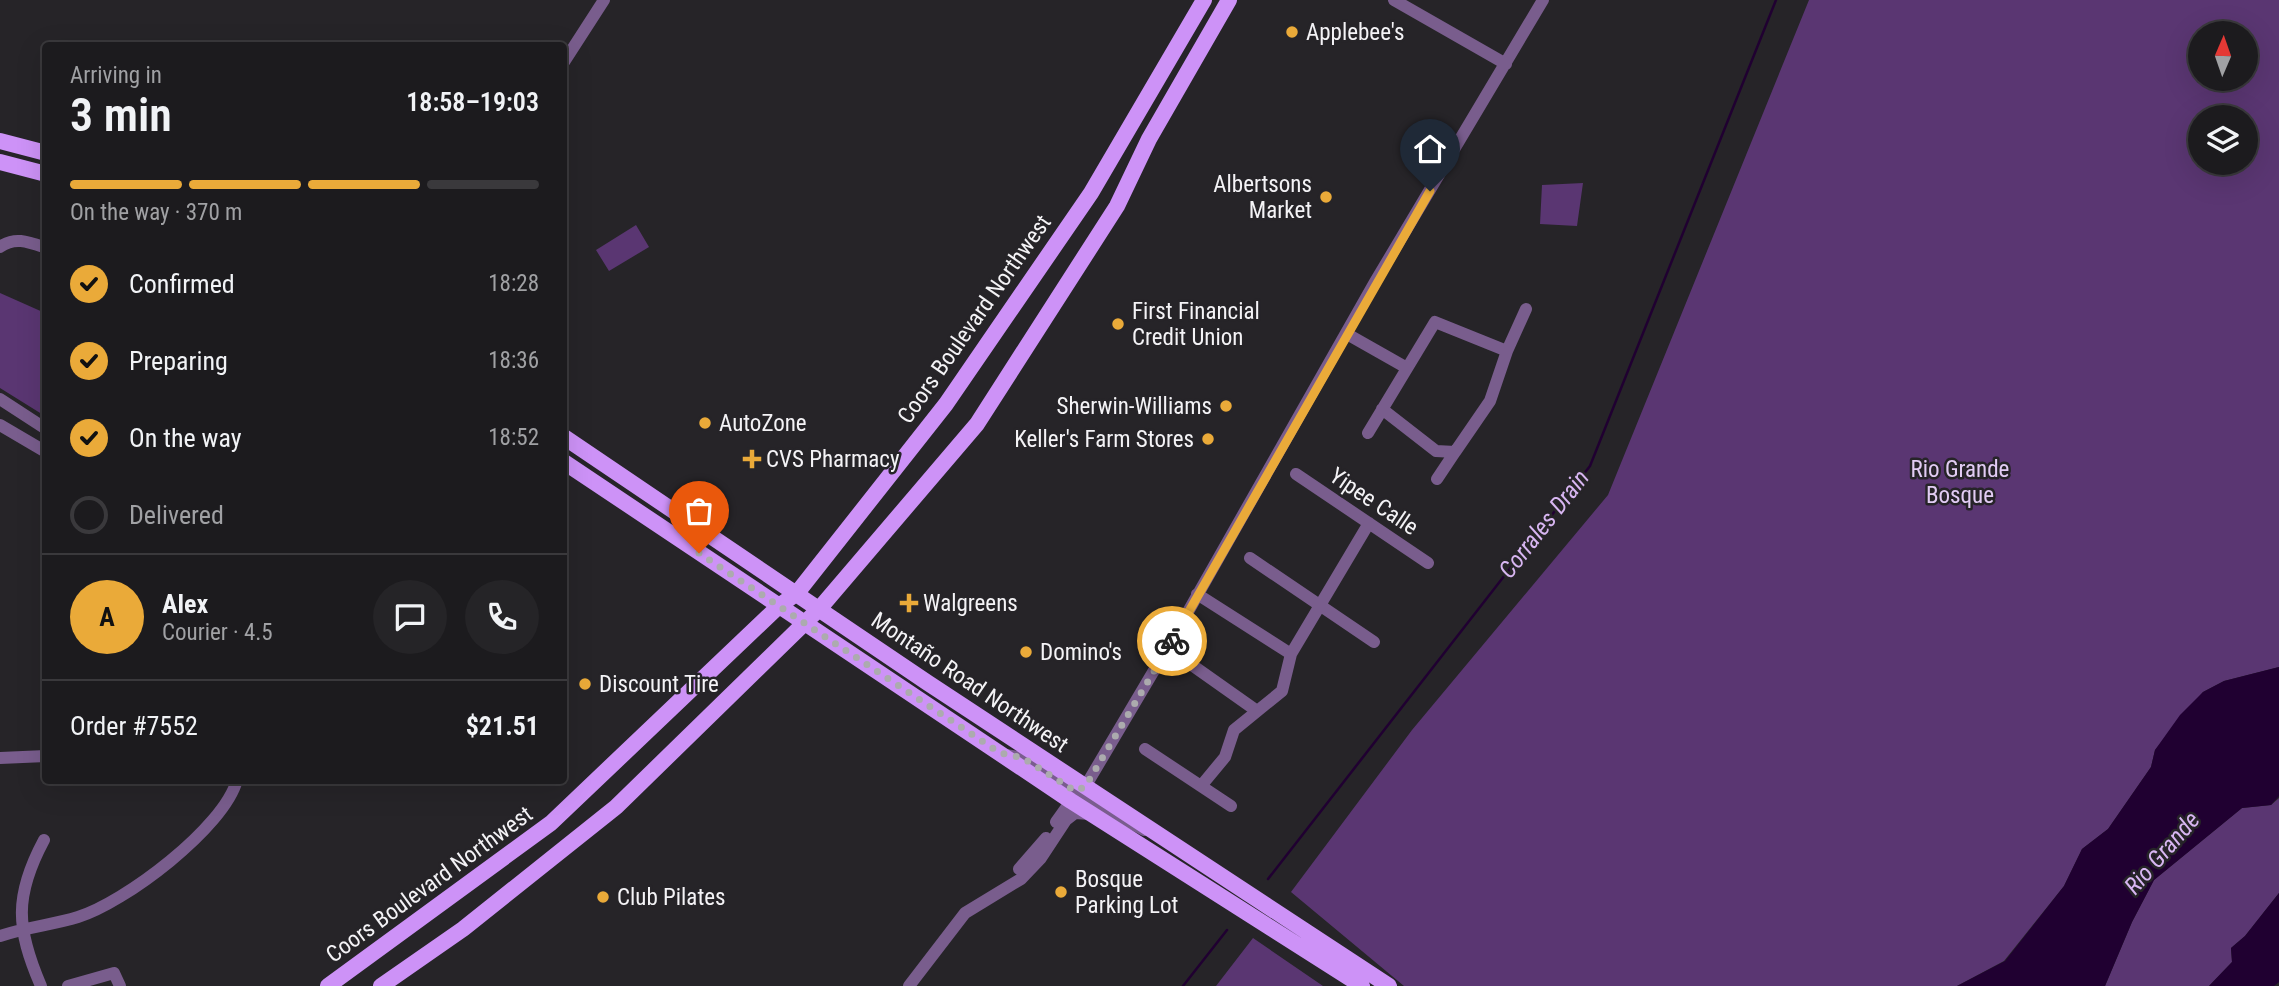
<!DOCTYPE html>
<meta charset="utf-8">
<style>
body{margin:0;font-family:"Roboto Condensed",sans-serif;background:#252427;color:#f1f3f6;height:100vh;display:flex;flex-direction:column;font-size:26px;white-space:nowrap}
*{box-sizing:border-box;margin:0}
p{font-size:23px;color:#a0a1a4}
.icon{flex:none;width:38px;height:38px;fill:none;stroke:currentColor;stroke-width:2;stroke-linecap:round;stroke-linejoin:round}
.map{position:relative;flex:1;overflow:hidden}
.drawer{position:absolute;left:42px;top:42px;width:525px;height:742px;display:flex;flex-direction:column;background:#1c1b1e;border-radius:7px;box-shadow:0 7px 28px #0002,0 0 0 2px #3a393c}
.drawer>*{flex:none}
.needle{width:46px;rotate:2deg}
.fabs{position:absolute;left:2188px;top:21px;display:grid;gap:14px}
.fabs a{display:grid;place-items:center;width:70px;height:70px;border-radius:50%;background:#1c1b1e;box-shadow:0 7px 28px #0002,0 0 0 2px #3a393c;font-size:35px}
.pin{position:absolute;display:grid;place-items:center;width:60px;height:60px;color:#fff;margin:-72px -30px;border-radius:50% 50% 50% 0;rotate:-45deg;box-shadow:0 0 7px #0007}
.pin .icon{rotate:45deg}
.courier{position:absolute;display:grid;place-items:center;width:70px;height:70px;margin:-35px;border:5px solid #eaaa39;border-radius:50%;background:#fff;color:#222;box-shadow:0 2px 9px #0007}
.summary em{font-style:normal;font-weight:600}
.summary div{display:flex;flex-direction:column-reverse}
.summary{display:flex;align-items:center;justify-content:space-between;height:119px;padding:0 28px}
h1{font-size:46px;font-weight:600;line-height:52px}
.bar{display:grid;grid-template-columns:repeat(4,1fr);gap:10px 7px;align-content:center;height:84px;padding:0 28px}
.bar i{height:9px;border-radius:5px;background:#3a393c}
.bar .active{background:#eaaa39}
.bar p{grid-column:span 4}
.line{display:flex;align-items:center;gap:18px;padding:0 28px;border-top:2px solid #3a393c}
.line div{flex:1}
.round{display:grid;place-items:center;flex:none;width:74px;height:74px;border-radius:37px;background:#252427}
ol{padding:0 28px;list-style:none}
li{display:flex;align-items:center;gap:21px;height:77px}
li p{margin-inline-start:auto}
li .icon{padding:7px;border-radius:50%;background:#eaaa39;color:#111;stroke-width:4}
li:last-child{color:#a0a1a4}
li i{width:38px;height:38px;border:4px solid #3a393c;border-radius:50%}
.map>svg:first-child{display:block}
.green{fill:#5a3672;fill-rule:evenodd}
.water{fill:#200031}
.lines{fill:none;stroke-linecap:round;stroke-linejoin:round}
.stream{stroke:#200031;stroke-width:2.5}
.minor{stroke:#795d8d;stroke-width:12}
.major{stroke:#cd92f7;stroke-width:16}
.done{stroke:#acabae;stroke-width:7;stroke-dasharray:0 12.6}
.route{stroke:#eaaa39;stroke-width:9}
.poi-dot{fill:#eaaa39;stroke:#262428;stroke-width:2.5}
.labels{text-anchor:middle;stroke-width:5;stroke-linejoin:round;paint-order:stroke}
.poi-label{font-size:23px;fill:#f4f3f6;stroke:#262428;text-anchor:start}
.street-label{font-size:23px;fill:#f4f3f6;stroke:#262428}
.park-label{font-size:23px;fill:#e2ccf4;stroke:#262428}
.water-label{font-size:24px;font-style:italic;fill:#d8b6f2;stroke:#262428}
</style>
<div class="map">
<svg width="2279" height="986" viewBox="0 0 2279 986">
<rect width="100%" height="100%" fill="#262428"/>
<path class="green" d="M 1809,0 L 2279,0 L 2279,667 L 2224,681 L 2203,692 L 2155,750 L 2151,767 L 2108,829 L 2082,849 L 2064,886 L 2004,961 L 1957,986 L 1404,986 L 1291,892 L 1412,730 L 1608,495 ZM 2200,33 L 2245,33 L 2245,79 L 2200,79 ZM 2200,117 L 2245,117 L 2245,163 L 2200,163 Z
M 1583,183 L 1577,226 L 1540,224 L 1542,185 Z
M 636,225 L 649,247 L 609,271 L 596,250 Z
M 0,293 L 45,313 L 45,416 L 0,388 Z
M 2279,798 L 2279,893 L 2245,936 L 2231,948 L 2232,962 L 2209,986 L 2105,986 L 2132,922 L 2154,880 L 2242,808 L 2271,805 Z
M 1253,938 L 1323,986 L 1216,986 Z"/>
<path class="water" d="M 2279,667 L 2279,796 L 2271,805 L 2242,808 L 2154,880 L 2132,922 L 2105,986 L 1957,986 L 2005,961 L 2064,886 L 2082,849 L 2108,829 L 2151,767 L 2155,750 L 2180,715 L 2203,692 L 2224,681 Z
M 2279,893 L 2279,982 L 2274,986 L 2209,986 L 2232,962 L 2231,948 L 2245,936 Z"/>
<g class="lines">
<path class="stream" d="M 1268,879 L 1590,466 L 1776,0
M 1183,986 L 1227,930"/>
<path class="minor" d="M 1394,0 L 1506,64
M 564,62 L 604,0
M 0,247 C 15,236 29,242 46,248
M 1347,334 L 1407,368
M 1507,351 L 1526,309
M 0,399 L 46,429
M 0,425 L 46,452
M 1368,433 L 1435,322 L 1507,351 L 1490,401 L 1455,452 L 1436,451 L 1382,409
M 1296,474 L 1428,563
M 1437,479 L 1455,452
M 1250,558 L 1374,642
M 1197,594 L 1291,654
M 1182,658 L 1257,711
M 1145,749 L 1231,806
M 1006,755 L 1023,758 L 1075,791 L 1085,787 L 1172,640 L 1375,282 L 1543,0
M 0,758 L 46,756
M 1201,786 L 1225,757 L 1234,730 L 1282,691 L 1291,654 L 1369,523
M 1056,822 L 1071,801 L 1084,799 L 1144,830
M 1019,869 L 1046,838
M 0,936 C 26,927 52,925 78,917 C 124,903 224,828 237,780
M 41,986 C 16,928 14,896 44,840
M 68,986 L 114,973 L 120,986
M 909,986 L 965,913 L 1021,879 L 1041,858 L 1066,820 L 1075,813 L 1090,814"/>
<path class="major" d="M 0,141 L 46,153
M 0,162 L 46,174
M 564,437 L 928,683 L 1389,986
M 564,462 L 1071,801 L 1362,986
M 328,986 L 551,823 L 779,606 L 797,593 L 946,404 L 1091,193 L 1204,0
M 381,986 L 463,929 L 616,807 L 820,608 L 977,424 L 1117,206 L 1149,139 L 1229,0"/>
</g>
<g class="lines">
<path class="done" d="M 699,553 L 1000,753 L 1023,758 L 1075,791 L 1085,787 L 1172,641"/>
<path class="route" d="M 1172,641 L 1430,191"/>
</g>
<g class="poi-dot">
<circle cx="1292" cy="32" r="7"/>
<circle cx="1326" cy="197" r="7"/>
<circle cx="1118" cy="324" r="7"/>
<circle cx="1226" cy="406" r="7"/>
<circle cx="705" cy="423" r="7"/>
<circle cx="1208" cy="439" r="7"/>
<path d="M748.5 448.5h7v7h7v7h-7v7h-7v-7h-7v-7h7z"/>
<path d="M905.5 592.5h7v7h7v7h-7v7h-7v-7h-7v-7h7z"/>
<circle cx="1026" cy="652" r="7"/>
<circle cx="585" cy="684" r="7"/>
<circle cx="1061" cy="892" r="7"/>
<circle cx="603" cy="897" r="7"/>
</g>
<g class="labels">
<g class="poi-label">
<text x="1306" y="40">Applebee's</text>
<text x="1312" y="192" text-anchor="end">Albertsons<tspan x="1312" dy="26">Market</tspan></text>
<text x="1132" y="319">First Financial<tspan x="1132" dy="26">Credit Union</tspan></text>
<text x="1212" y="414" text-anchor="end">Sherwin-Williams</text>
<text x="719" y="431">AutoZone</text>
<text x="1194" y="447" text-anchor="end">Keller's Farm Stores</text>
<text x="766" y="467">CVS Pharmacy</text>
<text x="923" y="611">Walgreens</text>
<text x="1040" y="660">Domino's</text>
<text x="599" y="692">Discount Tire</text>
<text x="1075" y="887">Bosque<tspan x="1075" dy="26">Parking Lot</tspan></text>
<text x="617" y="905">Club Pilates</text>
</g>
<g class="street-label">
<text transform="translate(974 319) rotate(-55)" y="8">Coors Boulevard Northwest</text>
<text transform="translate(1374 501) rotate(34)" y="8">Yipee Calle</text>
<text transform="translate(970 682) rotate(34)" y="8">Montaño Road Northwest</text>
<text transform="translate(429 884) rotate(-36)" y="8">Coors Boulevard Northwest</text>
</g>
<g class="park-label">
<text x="1960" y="477">Rio Grande<tspan x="1960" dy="26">Bosque</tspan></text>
</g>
<g class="water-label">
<text transform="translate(1544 524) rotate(-52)" y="8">Corrales Drain</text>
<text transform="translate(2162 853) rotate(-49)" y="8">Rio Grande</text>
</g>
</g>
</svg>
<div class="fabs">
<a><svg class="needle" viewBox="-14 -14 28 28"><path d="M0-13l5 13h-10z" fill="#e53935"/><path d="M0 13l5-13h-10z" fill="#a0a1a4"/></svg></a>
<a><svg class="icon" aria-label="layers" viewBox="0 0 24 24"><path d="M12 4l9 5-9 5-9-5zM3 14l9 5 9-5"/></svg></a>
</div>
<div class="pin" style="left:699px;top:553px;background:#ea580c"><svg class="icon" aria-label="bag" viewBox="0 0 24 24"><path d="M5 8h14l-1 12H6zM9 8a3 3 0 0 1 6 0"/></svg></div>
<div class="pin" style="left:1430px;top:191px;background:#1f2937"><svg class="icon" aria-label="home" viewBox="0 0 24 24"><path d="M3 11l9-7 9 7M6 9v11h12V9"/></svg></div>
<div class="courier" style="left:1172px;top:641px"><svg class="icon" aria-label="bike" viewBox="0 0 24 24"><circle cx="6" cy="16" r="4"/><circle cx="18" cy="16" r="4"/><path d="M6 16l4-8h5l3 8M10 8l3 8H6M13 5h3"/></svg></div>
<section class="drawer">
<div class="summary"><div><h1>3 min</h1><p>Arriving in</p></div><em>18:58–19:03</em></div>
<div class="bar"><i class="active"></i><i class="active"></i><i class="active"></i><i></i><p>On the way · 370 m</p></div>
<ol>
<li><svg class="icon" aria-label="check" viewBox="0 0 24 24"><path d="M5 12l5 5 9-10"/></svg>Confirmed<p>18:28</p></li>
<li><svg class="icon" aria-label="check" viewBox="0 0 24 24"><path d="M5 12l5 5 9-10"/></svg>Preparing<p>18:36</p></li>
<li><svg class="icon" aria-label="check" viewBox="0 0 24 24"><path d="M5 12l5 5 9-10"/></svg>On the way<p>18:52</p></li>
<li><i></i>Delivered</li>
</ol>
<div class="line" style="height:126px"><b class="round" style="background:#eaaa39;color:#111">A</b><div><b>Alex</b><p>Courier · 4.5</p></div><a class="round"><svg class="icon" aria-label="chat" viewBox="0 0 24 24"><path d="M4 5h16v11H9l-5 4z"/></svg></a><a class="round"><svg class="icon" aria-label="phone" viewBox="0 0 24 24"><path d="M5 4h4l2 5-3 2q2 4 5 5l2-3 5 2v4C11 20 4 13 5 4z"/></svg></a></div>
<div class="line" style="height:91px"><div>Order #7552</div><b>$21.51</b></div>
</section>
</div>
